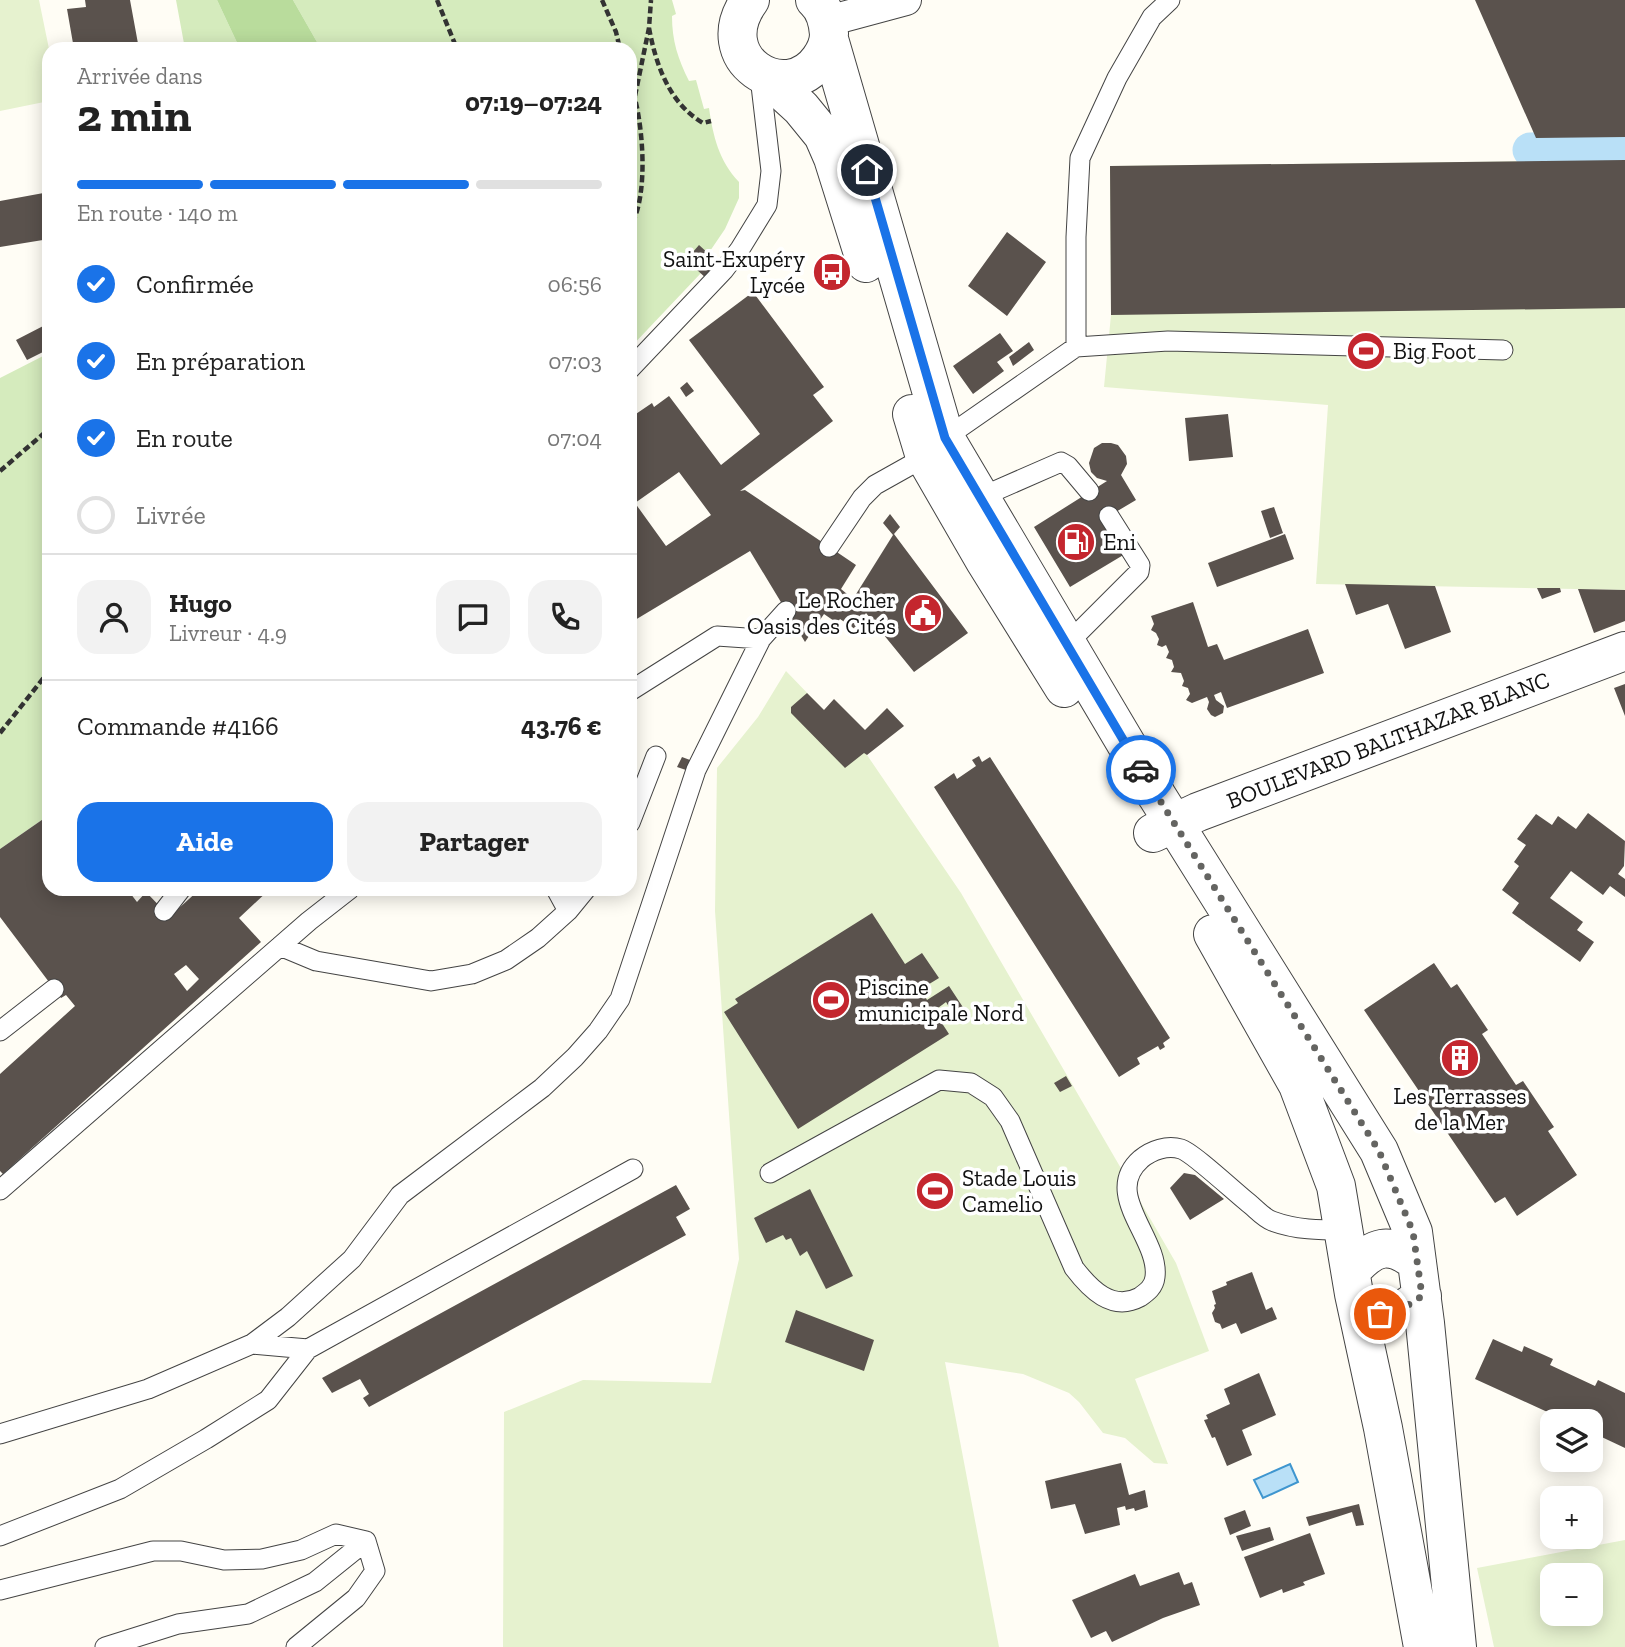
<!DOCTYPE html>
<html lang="fr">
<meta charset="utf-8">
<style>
body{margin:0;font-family:"Zilla Slab",serif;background:#f2f2f2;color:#222;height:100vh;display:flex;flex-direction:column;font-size:26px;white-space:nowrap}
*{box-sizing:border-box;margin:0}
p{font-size:23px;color:#767676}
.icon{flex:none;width:38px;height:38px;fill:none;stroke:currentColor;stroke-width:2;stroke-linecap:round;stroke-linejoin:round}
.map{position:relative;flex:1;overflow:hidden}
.side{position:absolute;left:42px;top:42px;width:595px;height:854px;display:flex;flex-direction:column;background:#fff;border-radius:21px;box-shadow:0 4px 18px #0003}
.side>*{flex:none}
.tools{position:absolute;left:1540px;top:1409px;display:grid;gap:14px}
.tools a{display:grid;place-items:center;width:63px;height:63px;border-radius:14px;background:#fff;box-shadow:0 4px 18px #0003;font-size:35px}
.pin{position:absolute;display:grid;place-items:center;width:60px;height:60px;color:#fff;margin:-30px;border:4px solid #fff;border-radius:50%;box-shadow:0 2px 7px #0007}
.courier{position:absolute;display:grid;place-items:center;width:70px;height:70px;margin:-35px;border:5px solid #1a73e8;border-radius:50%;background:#fff;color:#222;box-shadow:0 2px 9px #0007}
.overview em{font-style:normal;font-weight:700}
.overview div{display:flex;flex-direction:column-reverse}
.overview{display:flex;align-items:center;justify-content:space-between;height:119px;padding:0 35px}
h1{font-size:46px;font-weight:700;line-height:52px}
.bar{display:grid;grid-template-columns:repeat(4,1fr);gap:10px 7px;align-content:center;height:84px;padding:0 35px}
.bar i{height:9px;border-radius:5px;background:#e0e0e0}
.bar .active{background:#1a73e8}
.bar p{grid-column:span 4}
.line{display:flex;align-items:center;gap:18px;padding:0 35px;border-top:2px solid #e0e0e0}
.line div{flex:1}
.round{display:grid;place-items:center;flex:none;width:74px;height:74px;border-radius:21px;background:#f2f2f2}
ol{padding:0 35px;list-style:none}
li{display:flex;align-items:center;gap:21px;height:77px}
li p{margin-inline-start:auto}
li .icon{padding:7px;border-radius:50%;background:#1a73e8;color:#fff;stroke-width:4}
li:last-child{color:#767676}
li i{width:38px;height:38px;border:4px solid #e0e0e0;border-radius:50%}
.primary-button{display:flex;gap:14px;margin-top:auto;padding:14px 35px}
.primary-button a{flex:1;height:80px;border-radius:21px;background:#1a73e8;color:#fff;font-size:28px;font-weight:700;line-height:80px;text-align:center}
.primary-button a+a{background:#f2f2f2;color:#222}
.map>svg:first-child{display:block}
.green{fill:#d5ebbd}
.forest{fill:#b9dc9c}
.pitch{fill:#e6f2cf;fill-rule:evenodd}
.water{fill:#b9e0f7;stroke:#3f96cf;stroke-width:2}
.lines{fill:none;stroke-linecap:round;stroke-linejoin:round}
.canal{stroke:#b9e0f7;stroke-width:35}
.building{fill:#5a524d;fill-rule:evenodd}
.service-casing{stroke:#444;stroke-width:21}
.pedestrian-casing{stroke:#444;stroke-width:32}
.minor-casing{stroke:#444;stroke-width:40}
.tertiary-casing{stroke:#444;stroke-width:40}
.path{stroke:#333;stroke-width:4.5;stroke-dasharray:7 3.5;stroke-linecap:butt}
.service{stroke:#fff;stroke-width:19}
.pedestrian{stroke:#fff;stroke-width:30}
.minor{stroke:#fff;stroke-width:38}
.tertiary{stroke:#fff;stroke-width:38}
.done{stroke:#646461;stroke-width:7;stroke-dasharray:0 12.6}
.route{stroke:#1a73e8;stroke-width:9}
.labels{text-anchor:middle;stroke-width:7;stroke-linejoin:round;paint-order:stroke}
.poi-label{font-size:23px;fill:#111;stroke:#fff;text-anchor:start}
.street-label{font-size:23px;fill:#111;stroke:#fff}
</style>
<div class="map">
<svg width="1625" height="1647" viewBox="0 0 1625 1647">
<rect width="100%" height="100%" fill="#fffdf5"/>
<path class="green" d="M 176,0 L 217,0 L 240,49 L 185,49 Z
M 293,0 L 672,0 L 676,14 L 672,16 C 672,41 678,59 689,81 L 696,80 L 704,109 L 709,108 C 713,136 719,161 739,182 L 739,198 L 725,229 L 708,254 L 701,273 L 630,348 L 630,49 L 321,49 Z
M 49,353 L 49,815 L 0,849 L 0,378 Z"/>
<path class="forest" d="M 217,0 L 293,0 L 321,49 L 240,49 Z"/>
<path class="pitch" d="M 0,0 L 39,0 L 49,49 L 49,101 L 0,111 Z
M 1625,160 L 1625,590 L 1316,584 L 1328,405 L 1104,387 L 1111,315 L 1110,166 Z
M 786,671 L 867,755 L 961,893 L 1176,1263 L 1209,1351 L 1135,1379 L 1168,1464 L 1154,1463 L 1125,1438 L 1103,1433 L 1079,1402 L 1069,1393 L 1023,1374 L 945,1362 L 999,1647 L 503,1647 L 504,1412 L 583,1380 L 711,1383 L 739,1259 L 715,911 L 717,768 L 758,717 Z
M 1625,1540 L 1625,1647 L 1494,1647 L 1477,1568 ZM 1591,1575 L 1591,1614 L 1552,1614 L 1552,1575 Z"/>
<path class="water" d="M 1290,1464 L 1298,1482 L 1263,1498 L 1254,1480 Z"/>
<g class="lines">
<path class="canal" d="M 1530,150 L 1625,149"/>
</g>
<path class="building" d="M 85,0 L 130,0 L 139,49 L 74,49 L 67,9 L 86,7 Z
M 1475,0 L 1625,0 L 1625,137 L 1536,138 Z
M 1625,160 L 1625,308 L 1111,315 L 1110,166 Z
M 49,192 L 49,239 L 0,247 L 0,201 Z
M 1007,232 L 1046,262 L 1007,316 L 968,286 Z
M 699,245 L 720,264 L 707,279 L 686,260 Z
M 753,292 L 824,387 L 813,395 L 833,421 L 740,491 L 745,490 L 856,565 L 841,589 L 853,599 L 893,535 L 883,523 L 890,514 L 900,527 L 894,534 L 968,633 L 914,672 L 866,613 L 855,629 L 840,619 L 837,623 L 824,614 L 805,642 L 750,551 L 630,623 L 630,418 L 652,403 L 654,407 L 669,396 L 721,465 L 760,434 L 689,340 ZM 679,472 L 711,515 L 666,546 L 635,503 Z
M 49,323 L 49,349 L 27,360 L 16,340 Z
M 1000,333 L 1013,351 L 997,362 L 1004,371 L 973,394 L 953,366 Z
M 1029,342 L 1034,350 L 1013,366 L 1009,357 Z
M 687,382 L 694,391 L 686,397 L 680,388 Z
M 1228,414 L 1233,457 L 1189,461 L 1185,418 Z
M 1102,443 L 1111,443 L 1118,445 L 1126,456 L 1127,464 L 1121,475 L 1136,500 L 1104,519 L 1125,554 L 1070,587 L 1034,527 L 1107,481 L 1097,478 L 1091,472 L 1089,463 L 1094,448 Z
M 1274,507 L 1283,533 L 1270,538 L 1261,511 Z
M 1285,534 L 1294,559 L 1217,587 L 1208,563 Z
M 1345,584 L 1435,586 L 1451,632 L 1405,649 L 1388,604 L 1356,615 Z
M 1537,588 L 1560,588 L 1561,592 L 1542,599 Z
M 1578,589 L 1625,590 L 1625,621 L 1594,633 Z
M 1193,602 L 1208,647 L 1217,644 L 1224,660 L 1308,629 L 1324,673 L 1227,708 L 1221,692 L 1214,695 L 1216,700 L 1224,706 L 1223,713 L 1215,717 L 1211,715 L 1207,709 L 1209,702 L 1207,697 L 1192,703 L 1186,700 L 1190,694 L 1188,688 L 1182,686 L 1184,681 L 1181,673 L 1171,672 L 1174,667 L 1172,660 L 1166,658 L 1169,652 L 1166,645 L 1162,647 L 1157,645 L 1159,639 L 1156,633 L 1151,630 L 1154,624 L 1151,616 Z
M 1625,684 L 1625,716 L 1614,688 Z
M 807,693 L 824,710 L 834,699 L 865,730 L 887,708 L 904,726 L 867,755 L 864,753 L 845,768 L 791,713 L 791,707 Z
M 979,756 L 982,762 L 990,757 L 1170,1038 L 1163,1043 L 1165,1047 L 1160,1050 L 1158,1046 L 1137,1058 L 1140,1064 L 1119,1077 L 934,787 L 954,773 L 957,779 L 976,766 L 972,760 Z
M 682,757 L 690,760 L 686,770 L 677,767 Z
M 1588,813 L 1625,841 L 1624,866 L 1618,874 L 1625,879 L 1625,897 L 1610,886 L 1603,895 L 1571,871 L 1550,898 L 1583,922 L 1577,930 L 1594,942 L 1580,962 L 1512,913 L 1519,903 L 1502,890 L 1519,866 L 1514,862 L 1526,845 L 1517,839 L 1536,814 L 1552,825 L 1558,816 L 1576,829 Z
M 49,815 L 49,889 L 127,889 L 137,902 L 146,892 L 171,918 L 178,909 L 200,889 L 270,889 L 239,918 L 261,942 L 3,1174 L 0,1171 L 0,1074 L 75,1006 L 66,995 L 61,998 L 0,917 L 0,849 ZM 186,965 L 199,979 L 187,991 L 174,974 Z
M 872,913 L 905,964 L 922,953 L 939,978 L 921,989 L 927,1000 L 949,986 L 968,1015 L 958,1021 L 946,1002 L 934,1011 L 949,1034 L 798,1129 L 724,1012 L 738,1003 L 735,999 Z
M 1434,963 L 1451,988 L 1457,984 L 1488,1030 L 1482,1034 L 1516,1085 L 1523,1081 L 1554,1127 L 1548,1131 L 1577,1175 L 1517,1216 L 1505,1197 L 1495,1203 L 1364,1010 Z
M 1066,1076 L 1072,1086 L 1060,1092 L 1054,1083 Z
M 1184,1173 L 1195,1175 L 1224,1199 L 1190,1220 L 1170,1188 Z
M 676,1185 L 690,1209 L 676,1217 L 686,1235 L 369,1407 L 363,1398 L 369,1394 L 360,1379 L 332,1393 L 322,1378 Z
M 810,1189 L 853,1276 L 826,1289 L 807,1251 L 800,1256 L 791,1238 L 786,1240 L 783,1235 L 766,1243 L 754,1218 Z
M 1252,1272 L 1266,1310 L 1272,1307 L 1277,1319 L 1241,1334 L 1236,1323 L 1222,1329 L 1220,1324 L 1215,1322 L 1212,1313 L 1215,1308 L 1214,1305 L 1216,1304 L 1212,1291 L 1227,1285 L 1226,1282 Z
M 796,1310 L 874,1340 L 864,1371 L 785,1342 Z
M 1493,1339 L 1522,1352 L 1524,1346 L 1553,1359 L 1550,1365 L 1595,1386 L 1598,1380 L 1625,1393 L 1625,1448 L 1591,1432 L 1591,1421 L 1567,1421 L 1475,1379 Z
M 1259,1373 L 1276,1415 L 1242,1430 L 1252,1455 L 1227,1466 L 1215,1437 L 1212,1438 L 1204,1420 L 1208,1419 L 1206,1415 L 1230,1404 L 1224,1389 Z
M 1121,1463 L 1129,1495 L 1145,1490 L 1148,1507 L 1135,1511 L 1134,1508 L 1126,1510 L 1125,1506 L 1117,1508 L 1120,1525 L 1085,1534 L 1075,1504 L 1051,1509 L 1045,1481 Z
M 1359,1504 L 1364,1525 L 1356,1526 L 1352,1512 L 1309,1526 L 1306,1517 Z
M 1245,1510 L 1251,1526 L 1230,1535 L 1224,1518 Z
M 1270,1527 L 1274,1540 L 1242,1551 L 1236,1536 Z
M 1310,1533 L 1325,1574 L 1303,1582 L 1305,1585 L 1283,1593 L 1282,1589 L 1260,1598 L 1244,1557 Z
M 1179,1572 L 1184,1585 L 1192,1582 L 1200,1605 L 1163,1618 L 1112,1642 L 1106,1631 L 1091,1638 L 1072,1600 L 1135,1574 L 1140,1586 Z"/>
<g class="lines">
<g class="service-casing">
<path id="service" d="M 1076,347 L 1076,237 L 1080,158 L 1117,78 L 1152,17 L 1170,0
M 630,369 L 724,270 L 740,249 L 767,205 L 771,171 L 760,77
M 945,438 L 1076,347 L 1168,341 L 1503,350
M 981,497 L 1061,462 L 1068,466 L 1089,491
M 829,547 L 862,498 L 875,485 L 925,457
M 1067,644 L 1139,572 L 1140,565 L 1109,516
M 630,691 L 717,636 L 761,639
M 630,823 L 656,756
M 556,889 L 568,911
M 164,911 L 181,889
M 280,946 L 316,961 L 431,981 L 472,974 L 506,960 L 538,938 L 568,911 L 586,889
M 0,1031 L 54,989
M 770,1173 L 939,1080 L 971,1083 L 993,1097 L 1010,1121 L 1074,1268 C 1090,1289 1112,1312 1140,1297 C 1147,1292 1154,1287 1155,1277 C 1160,1238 1101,1194 1141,1159 C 1152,1150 1167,1145 1181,1149 C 1192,1152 1238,1195 1251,1205 C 1257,1210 1264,1218 1272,1221 C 1296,1230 1320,1230 1345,1230
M 0,1190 L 309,921 L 350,889
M 252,1344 L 308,1349 L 633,1169
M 0,1434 L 148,1389 L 252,1344 L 288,1317 L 352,1259 L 400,1195 L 542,1088 L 575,1057 L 598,1031 L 620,999 L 696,770 L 761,639 L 786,611
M 0,1536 L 120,1489 L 206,1439 L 268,1400 L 308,1349
M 0,1590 L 153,1551 L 181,1551 L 224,1560 L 262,1559 L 301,1550 L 336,1534 L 366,1541 L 375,1571 L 356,1598 L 296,1647
M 105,1647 L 178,1624 L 248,1614 L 315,1582 L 366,1541"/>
</g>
<g class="pedestrian-casing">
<path id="pedestrian" d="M 828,21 L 906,0"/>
</g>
<g class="minor-casing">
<path id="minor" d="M 1153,833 L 1198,812 L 1625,651"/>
</g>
<g class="tertiary-casing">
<path id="tertiary" d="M 750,0 C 707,59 786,108 820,59 C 825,52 829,43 829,34 C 828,21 825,9 815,0
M 829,39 L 945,438 L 1157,796 L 1379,1151 L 1413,1232 L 1425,1323 L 1457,1647
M 766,76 L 801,108 L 823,135 L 833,158 L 866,263
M 912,414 L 925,457 L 985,561 L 1064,688
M 1213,934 L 1298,1085 L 1336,1186 L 1354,1294 L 1383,1428 L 1423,1647
M 1351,1271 C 1374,1245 1389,1241 1417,1262
M 1357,1306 C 1389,1316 1396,1317 1422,1296"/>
</g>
<path class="path" d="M 437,0 L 457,49
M 602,0 L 616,32 L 620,49
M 649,28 C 656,65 669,103 703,123 L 711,121
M 630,82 C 643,116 650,196 630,227
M 635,96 L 649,28 L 651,0
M 0,471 L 49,429
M 0,733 L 49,671"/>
<use href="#service" class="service"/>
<use href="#pedestrian" class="pedestrian"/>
<use href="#minor" class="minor"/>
<use href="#tertiary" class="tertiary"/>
</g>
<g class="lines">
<path class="done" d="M 1141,770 L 1379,1151 L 1413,1232 L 1422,1296 L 1396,1313 L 1380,1314"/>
<path class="route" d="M 867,170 L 945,438 L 1141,770"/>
</g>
<defs>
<g id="bus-disc" transform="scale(2.0125)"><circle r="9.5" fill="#c4262e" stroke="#fff"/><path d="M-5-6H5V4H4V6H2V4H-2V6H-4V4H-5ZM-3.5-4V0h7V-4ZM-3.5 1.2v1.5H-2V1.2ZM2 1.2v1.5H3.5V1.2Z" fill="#fff"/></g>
<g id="stadium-disc" transform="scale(2.0125)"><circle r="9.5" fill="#c4262e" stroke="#fff"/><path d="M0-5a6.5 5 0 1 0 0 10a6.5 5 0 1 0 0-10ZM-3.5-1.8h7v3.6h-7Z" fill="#fff"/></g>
<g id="fuel-disc" transform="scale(2.0125)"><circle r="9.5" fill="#c4262e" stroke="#fff"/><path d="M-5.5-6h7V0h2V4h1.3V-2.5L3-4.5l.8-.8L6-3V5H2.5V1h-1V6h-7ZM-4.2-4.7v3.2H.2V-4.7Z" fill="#fff"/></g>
<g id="civic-disc" transform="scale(2.0125)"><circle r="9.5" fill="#c4262e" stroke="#fff"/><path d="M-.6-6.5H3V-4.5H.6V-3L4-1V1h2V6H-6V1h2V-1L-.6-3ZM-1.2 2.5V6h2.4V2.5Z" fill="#fff"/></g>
<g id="building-disc" transform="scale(2.0125)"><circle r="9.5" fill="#c4262e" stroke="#fff"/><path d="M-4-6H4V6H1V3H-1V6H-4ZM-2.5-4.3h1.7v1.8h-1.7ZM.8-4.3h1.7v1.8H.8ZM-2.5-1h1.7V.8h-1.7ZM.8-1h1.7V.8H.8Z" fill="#fff"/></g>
</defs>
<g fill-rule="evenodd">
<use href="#bus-disc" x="832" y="272"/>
<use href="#stadium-disc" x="1366" y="351"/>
<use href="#fuel-disc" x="1076" y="542"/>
<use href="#civic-disc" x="923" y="613"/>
<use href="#stadium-disc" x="831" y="1000"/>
<use href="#building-disc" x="1460" y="1058"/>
<use href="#stadium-disc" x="935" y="1191"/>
</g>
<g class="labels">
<g class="poi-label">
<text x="805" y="267" text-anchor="end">Saint-Exupéry<tspan x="805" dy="26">Lycée</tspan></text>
<text x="1393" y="359">Big Foot</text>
<text x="1103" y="550">Eni</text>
<text x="896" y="608" text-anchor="end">Le Rocher<tspan x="896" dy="26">Oasis des Cités</tspan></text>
<text x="858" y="995">Piscine<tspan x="858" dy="26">municipale Nord</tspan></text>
<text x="1460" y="1104" text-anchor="middle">Les Terrasses<tspan x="1460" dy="26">de la Mer</tspan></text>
<text x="962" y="1186">Stade Louis<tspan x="962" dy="26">Camelio</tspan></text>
</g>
<g class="street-label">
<text transform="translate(1388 740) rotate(-21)" y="8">BOULEVARD BALTHAZAR BLANC</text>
</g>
</g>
</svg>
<div class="tools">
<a><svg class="icon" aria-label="layers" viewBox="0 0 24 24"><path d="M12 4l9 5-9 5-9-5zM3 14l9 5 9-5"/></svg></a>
<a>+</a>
<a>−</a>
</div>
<div class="pin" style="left:1380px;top:1314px;background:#ea580c"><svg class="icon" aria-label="bag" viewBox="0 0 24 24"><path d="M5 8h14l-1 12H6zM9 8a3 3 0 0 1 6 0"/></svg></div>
<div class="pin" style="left:867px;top:170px;background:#1f2937"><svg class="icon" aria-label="home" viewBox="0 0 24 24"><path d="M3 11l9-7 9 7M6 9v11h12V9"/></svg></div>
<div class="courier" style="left:1141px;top:770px"><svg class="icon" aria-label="car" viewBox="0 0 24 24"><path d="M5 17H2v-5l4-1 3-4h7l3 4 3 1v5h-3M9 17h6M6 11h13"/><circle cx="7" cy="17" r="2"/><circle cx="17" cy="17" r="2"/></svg></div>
<section class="side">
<div class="overview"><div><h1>2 min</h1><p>Arrivée dans</p></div><em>07:19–07:24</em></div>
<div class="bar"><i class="active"></i><i class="active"></i><i class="active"></i><i></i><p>En route · 140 m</p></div>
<ol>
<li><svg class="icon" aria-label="check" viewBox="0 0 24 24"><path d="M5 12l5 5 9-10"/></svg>Confirmée<p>06:56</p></li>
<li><svg class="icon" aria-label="check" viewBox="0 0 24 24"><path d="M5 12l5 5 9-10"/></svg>En préparation<p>07:03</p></li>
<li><svg class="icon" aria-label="check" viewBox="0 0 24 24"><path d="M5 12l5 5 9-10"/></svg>En route<p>07:04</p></li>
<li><i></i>Livrée</li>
</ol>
<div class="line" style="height:126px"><a class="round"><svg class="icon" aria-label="person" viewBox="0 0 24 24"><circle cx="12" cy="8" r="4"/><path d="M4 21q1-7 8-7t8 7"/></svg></a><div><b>Hugo</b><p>Livreur · 4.9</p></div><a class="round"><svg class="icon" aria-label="chat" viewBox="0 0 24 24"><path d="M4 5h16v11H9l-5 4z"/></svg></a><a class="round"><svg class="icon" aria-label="phone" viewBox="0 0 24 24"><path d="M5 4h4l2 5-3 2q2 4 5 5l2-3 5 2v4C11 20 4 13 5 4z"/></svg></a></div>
<div class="line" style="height:91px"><div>Commande #4166</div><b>43.76 €</b></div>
<div class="primary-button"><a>Aide</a><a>Partager</a></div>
</section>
</div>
